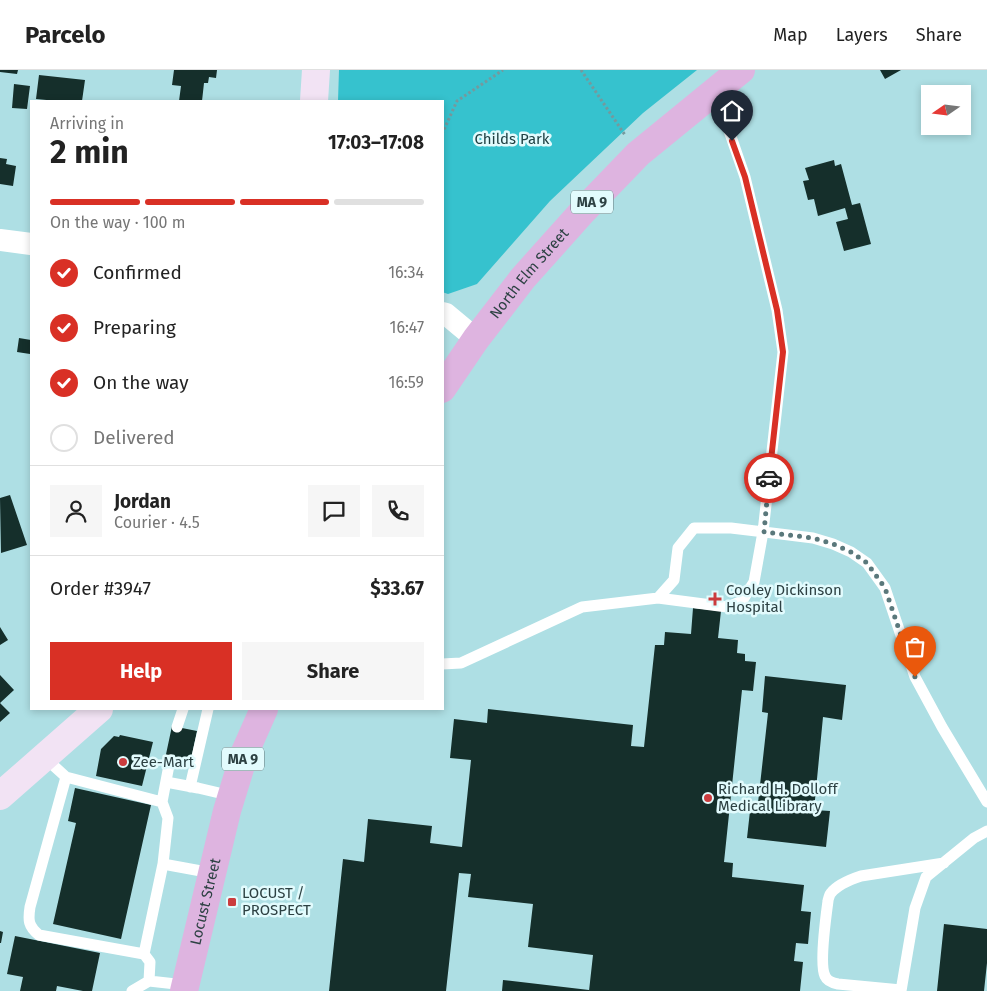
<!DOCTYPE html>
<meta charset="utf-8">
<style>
body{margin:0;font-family:"Fira Sans",sans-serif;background:#f6f6f6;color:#222;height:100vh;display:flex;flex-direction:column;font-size:19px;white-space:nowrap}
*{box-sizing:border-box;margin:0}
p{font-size:16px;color:#767676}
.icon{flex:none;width:28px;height:28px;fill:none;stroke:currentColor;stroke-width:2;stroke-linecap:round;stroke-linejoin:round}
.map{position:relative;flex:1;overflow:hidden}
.side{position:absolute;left:30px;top:30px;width:414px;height:610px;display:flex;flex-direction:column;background:#fff;border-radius:0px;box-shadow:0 2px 8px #0003}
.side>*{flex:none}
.needle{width:32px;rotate:256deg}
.buttons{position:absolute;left:921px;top:15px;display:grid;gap:10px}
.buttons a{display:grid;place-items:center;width:50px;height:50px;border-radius:0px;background:#fff;box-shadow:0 2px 8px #0003;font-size:25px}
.pin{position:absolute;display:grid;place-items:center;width:42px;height:42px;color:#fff;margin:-51px -21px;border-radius:50% 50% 50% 0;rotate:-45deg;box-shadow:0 0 5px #0007}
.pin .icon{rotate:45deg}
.courier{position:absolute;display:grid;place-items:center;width:50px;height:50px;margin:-25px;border:4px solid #d93025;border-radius:50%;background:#fff;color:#222;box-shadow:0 1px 6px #0007}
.head em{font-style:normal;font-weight:700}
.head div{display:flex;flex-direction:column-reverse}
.head{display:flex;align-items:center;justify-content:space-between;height:85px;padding:0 20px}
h1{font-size:32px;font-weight:700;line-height:38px}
.bar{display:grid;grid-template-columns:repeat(4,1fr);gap:8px 5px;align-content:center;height:60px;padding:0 20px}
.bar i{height:6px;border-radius:4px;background:#e0e0e0}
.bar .active{background:#d93025}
.bar p{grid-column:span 4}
.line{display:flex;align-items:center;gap:12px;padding:0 20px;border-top:1px solid #e0e0e0}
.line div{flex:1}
.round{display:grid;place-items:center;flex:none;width:52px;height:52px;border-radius:0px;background:#f6f6f6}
ol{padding:0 20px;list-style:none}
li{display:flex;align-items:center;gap:15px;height:55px}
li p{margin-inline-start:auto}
li .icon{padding:5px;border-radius:50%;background:#d93025;color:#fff;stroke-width:4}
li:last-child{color:#767676}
li i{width:28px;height:28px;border:2px solid #e0e0e0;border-radius:50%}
.action{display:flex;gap:10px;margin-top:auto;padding:10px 20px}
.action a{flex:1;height:58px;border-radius:0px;background:#d93025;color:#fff;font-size:20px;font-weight:700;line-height:58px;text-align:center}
.action a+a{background:#f6f6f6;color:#222}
header{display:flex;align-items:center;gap:30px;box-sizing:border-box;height:70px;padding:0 25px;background:#fff;border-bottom:1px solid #e0e0e0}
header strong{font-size:24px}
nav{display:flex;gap:28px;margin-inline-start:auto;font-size:18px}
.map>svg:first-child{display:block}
.green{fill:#36c2ce}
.building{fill:#152f2b}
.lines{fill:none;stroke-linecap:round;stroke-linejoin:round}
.path{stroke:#75999d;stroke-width:3;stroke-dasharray:2.5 2.5;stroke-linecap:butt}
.service{stroke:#fff;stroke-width:11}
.minor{stroke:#fff;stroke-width:22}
.secondary{stroke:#f2e3f4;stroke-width:28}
.trunk{stroke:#deb4e0;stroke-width:28}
.done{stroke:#5a787b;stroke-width:5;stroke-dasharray:0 9}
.route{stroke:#d93025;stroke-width:6}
.poi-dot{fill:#cb3c3e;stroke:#e2fbfd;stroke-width:2}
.labels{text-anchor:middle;stroke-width:5;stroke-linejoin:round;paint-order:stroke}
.shield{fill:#e2fbfd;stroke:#63797b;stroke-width:1}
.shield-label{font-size:14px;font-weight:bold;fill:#2d4143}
.park-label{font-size:15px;fill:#1f4043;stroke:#e2fbfd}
.street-label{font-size:15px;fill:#2d4143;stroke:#e2fbfd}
.poi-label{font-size:15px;fill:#2d4143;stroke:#e2fbfd;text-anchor:start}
</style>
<header>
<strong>Parcelo</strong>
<nav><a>Map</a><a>Layers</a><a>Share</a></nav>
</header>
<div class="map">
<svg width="987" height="921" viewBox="0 0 987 921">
<rect width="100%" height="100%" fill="#aedfe4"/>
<path class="green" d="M 339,0 L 697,0 L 643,43 L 550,131 L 477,214 L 448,224 L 442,222 L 442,31 L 338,31 Z"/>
<path class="building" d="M 0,0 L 18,0 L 17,4 L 0,2 Z
M 174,0 L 217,0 L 216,8 L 209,7 L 208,13 L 204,13 L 202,31 L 179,31 L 181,16 L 172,15 Z
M 880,0 L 901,0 L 885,9 Z
M 39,5 L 85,10 L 82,31 L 57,31 L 36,29 Z
M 14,14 L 30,16 L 27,39 L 12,38 Z
M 0,88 L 7,89 L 6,94 L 16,96 L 13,116 L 0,114 Z
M 834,90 L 835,96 L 841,94 L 852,135 L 860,133 L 871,174 L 844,181 L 836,152 L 848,149 L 845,138 L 818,146 L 814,129 L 808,130 L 803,111 L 809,110 L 805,98 Z
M 19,268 L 31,270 L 30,284 L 17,282 Z
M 10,425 L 27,475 L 1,483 L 0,428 Z
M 693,538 L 721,541 L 718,568 L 738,570 L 737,583 L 745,584 L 745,591 L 756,592 L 753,621 L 742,620 L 724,792 L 733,793 L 732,807 L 804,815 L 801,841 L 811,842 L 808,874 L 796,873 L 794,891 L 803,892 L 800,921 L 589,921 L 593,885 L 528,877 L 533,834 L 468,827 L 471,804 L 459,803 L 446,921 L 329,921 L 343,789 L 364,792 L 368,749 L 432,756 L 430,773 L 462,777 L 471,690 L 450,688 L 454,649 L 487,653 L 488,639 L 633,655 L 631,676 L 644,677 L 655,575 L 664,575 L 665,562 L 691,564 Z
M 0,557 L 8,570 L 0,575 Z
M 0,605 L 14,620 L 0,633 L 10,643 L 0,652 Z
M 765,606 L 846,615 L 842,650 L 823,647 L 814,740 L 830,741 L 826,777 L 747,768 L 751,732 L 758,733 L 768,643 L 762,642 Z
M 172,656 L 197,661 L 190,694 L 165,689 Z
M 120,665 L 153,672 L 142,716 L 96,706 L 101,679 L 114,666 L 119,667 Z
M 75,718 L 151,735 L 121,869 L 53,854 L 76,753 L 68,751 Z
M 944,854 L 987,859 L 987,893 L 984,921 L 937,921 Z
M 0,861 L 3,862 L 1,873 L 0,873 Z
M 15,866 L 100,883 L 92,921 L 83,921 L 57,916 L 56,921 L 20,921 L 23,907 L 7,904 Z
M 503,910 L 589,920 L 589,921 L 502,921 Z"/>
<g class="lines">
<path class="path" d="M 581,0 L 625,65
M 442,64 L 457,31 L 503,0"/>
<path class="service" d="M 658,528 L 674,510 L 678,478 L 694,458 L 731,458 L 813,468 L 833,474 L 851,482 L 867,493 L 885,518 L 915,607 L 942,657 L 987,732
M 442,594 L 461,593 L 582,537 L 658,528 L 727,537 L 742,531 L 754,512 L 763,462 L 783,282 L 777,240 L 745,107 L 726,52 L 711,24
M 177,657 L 183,639
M 44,687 L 66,707 L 30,837 C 28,850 28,856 39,865 L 144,884 L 150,892 L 149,911
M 66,707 L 162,732
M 166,712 L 198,718 L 232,726
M 190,717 L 208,639
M 163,794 L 212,803
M 144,884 L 163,794 L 168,748 L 162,732 L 170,690
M 901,920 L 838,914 C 833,913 827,911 825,906 C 819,895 826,846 828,831 C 828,830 830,823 831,823 C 837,815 852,809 861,806 L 944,793
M 132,921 L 149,911 L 185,915
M 901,921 L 915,838 L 926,807 L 974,768 L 987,761"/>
<path class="minor" d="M 0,170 L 31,174
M 442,243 L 446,244 L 476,269"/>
<path class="secondary" d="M 314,31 L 316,0
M 0,726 L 99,639"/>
<g class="trunk">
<path id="s1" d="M 442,319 L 476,269 L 523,208 L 583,141 L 638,84 L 741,0"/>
<path id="s2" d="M 184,921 L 227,741 L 245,682 L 264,639"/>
</g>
</g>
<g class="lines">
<path class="done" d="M 769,408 L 764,462 L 813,468 L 833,474 L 851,482 L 867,493 L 885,518 L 915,607"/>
<path class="route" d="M 732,71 L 745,107 L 777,240 L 783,282 L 769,408"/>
</g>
<g class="poi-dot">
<path d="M712.5 521.5h5v5h5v5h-5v5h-5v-5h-5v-5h5z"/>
<circle cx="123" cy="692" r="5"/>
<circle cx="708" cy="728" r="5"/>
<rect x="227" y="827" width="10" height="10" rx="2.5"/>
</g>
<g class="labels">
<g class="shield">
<rect x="571" y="120.5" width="42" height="23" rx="4"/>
<rect x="222" y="677.5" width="42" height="23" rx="4"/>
</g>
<g class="shield-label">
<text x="592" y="137">MA 9</text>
<text x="243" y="694">MA 9</text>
</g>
<g class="park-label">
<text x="512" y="74">Childs Park</text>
</g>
<g class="street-label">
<text dy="5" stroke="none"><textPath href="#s1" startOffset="145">North Elm Street</textPath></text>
<text dy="5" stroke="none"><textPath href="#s2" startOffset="92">Locust Street</textPath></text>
</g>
<g class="poi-label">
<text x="726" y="525">Cooley Dickinson<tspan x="726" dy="17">Hospital</tspan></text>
<text x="133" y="697">Zee-Mart</text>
<text x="718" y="724">Richard H. Dolloff<tspan x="718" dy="17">Medical Library</tspan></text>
<text x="242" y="828">LOCUST /<tspan x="242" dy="17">PROSPECT</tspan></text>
</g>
</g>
</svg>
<div class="buttons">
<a><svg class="needle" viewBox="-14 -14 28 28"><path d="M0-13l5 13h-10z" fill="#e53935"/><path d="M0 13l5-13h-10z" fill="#767676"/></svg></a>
</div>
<div class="pin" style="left:915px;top:607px;background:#ea580c"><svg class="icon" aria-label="bag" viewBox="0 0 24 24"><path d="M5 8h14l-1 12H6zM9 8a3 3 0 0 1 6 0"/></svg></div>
<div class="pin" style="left:732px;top:71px;background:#1f2937"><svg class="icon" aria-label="home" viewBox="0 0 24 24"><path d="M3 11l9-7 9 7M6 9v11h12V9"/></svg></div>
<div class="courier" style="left:769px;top:408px"><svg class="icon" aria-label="car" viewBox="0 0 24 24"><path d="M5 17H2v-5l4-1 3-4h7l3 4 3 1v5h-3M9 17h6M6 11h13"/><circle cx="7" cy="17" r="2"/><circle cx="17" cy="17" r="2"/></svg></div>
<section class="side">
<div class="head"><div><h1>2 min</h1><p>Arriving in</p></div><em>17:03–17:08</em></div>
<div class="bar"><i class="active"></i><i class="active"></i><i class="active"></i><i></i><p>On the way · 100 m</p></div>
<ol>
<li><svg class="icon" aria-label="check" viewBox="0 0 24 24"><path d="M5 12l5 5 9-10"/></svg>Confirmed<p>16:34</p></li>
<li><svg class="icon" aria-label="check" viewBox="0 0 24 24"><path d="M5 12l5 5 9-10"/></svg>Preparing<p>16:47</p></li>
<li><svg class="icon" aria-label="check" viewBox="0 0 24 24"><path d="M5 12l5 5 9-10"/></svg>On the way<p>16:59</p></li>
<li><i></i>Delivered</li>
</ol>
<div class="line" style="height:90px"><a class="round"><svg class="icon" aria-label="person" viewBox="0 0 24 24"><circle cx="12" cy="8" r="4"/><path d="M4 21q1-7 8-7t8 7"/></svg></a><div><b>Jordan</b><p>Courier · 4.5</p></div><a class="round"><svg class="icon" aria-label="chat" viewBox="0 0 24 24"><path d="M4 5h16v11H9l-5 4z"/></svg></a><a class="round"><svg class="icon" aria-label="phone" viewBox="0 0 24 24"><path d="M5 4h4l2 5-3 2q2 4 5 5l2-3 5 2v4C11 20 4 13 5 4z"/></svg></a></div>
<div class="line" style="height:65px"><div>Order #3947</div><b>$33.67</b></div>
<div class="action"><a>Help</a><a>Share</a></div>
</section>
</div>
